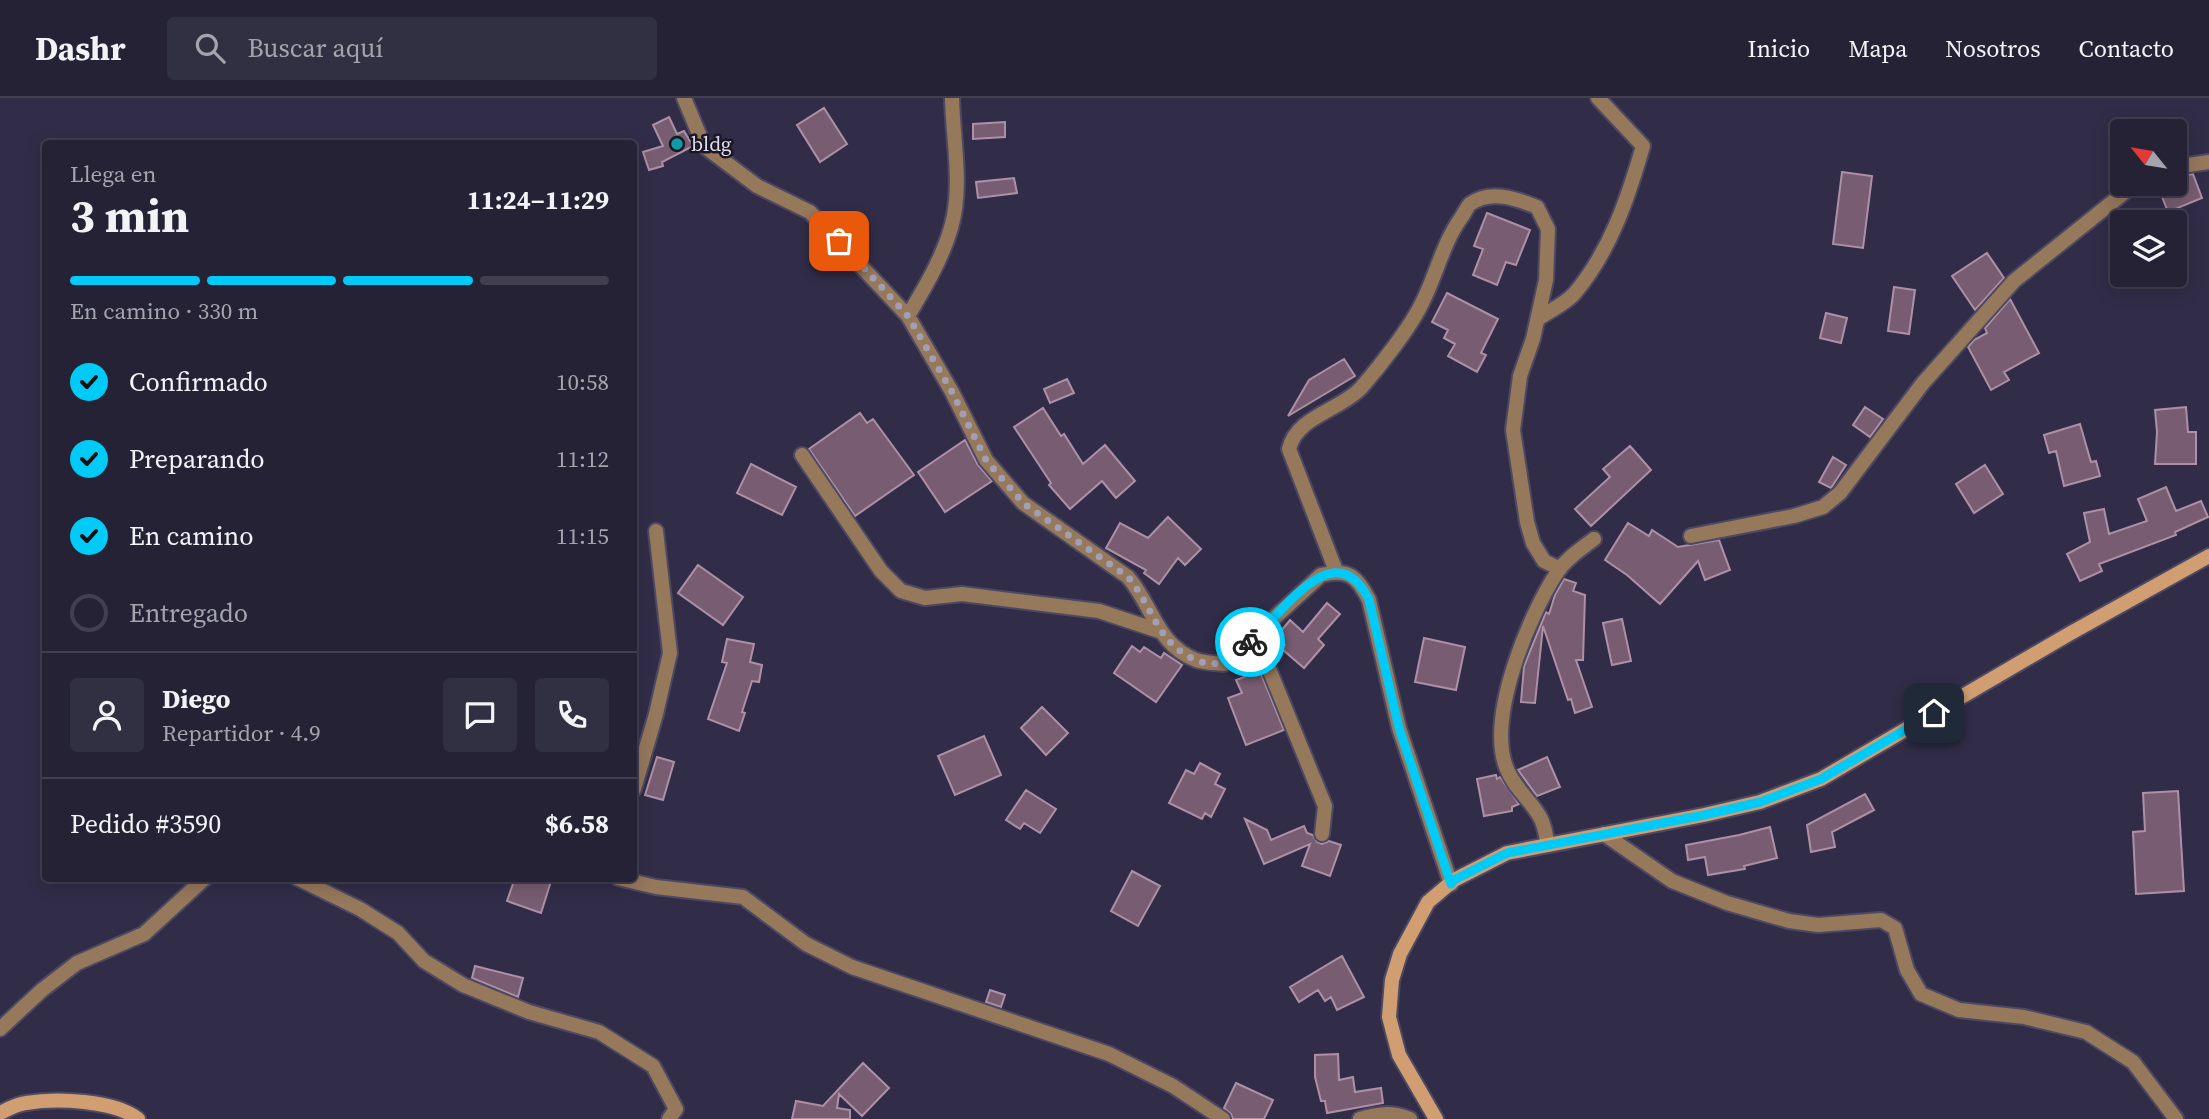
<!DOCTYPE html>
<html lang="es">
<meta charset="utf-8">
<style>
body{margin:0;font-family:"Source Serif 4",serif;background:#312f42;color:#f1f3f6;height:100vh;display:flex;flex-direction:column;font-size:26px;white-space:nowrap}
*{box-sizing:border-box;margin:0}
p{font-size:23px;color:#a3a4ad}
.icon{flex:none;width:38px;height:38px;fill:none;stroke:currentColor;stroke-width:2;stroke-linecap:round;stroke-linejoin:round}
.map{position:relative;flex:1;overflow:hidden}
.panel{position:absolute;left:42px;top:42px;width:595px;height:742px;display:flex;flex-direction:column;background:#252236;border-radius:7px;box-shadow:0 4px 18px #0003,0 0 0 2px #423f51}
.panel>*{flex:none}
.needle{width:46px;rotate:300deg}
.fabs{position:absolute;left:2110px;top:21px;display:grid;gap:14px}
.fabs a{display:grid;place-items:center;width:77px;height:77px;border-radius:7px;background:#252236;box-shadow:0 4px 18px #0003,0 0 0 2px #423f51;font-size:35px}
.pin{position:absolute;display:grid;place-items:center;width:60px;height:60px;color:#fff;margin:-30px;border-radius:14px;box-shadow:0 4px 10px #0006}
.courier{position:absolute;display:grid;place-items:center;width:70px;height:70px;margin:-35px;border:5px solid #00cbf8;border-radius:50%;background:#fff;color:#222;box-shadow:0 2px 9px #0007}
.summary em{font-style:normal;font-weight:700}
.summary div{display:flex;flex-direction:column-reverse}
.summary{display:flex;align-items:center;justify-content:space-between;height:119px;padding:0 28px}
h1{font-size:46px;font-weight:700;line-height:52px}
.bar{display:grid;grid-template-columns:repeat(4,1fr);gap:10px 7px;align-content:center;height:84px;padding:0 28px}
.bar i{height:9px;border-radius:5px;background:#423f51}
.bar .selected{background:#00cbf8}
.bar p{grid-column:span 4}
.line{display:flex;align-items:center;gap:18px;padding:0 28px;border-top:2px solid #423f51}
.line div{flex:1}
.round{display:grid;place-items:center;flex:none;width:74px;height:74px;border-radius:7px;background:#312f42}
ol{padding:0 28px;list-style:none}
li{display:flex;align-items:center;gap:21px;height:77px}
li p{margin-inline-start:auto}
li .icon{padding:7px;border-radius:50%;background:#00cbf8;color:#111;stroke-width:4}
li:last-child{color:#a3a4ad}
li i{width:38px;height:38px;border:4px solid #423f51;border-radius:50%}
header{display:flex;align-items:center;gap:42px;box-sizing:border-box;height:98px;padding:0 35px;background:#252236;border-bottom:2px solid #423f51}
header strong{font-size:33px}
nav{display:flex;gap:38px;margin-inline-start:auto;font-size:24px}
.search{width:490px;height:63px;background:#312f42;display:flex;align-items:center;gap:18px;box-sizing:border-box;padding:0 24px;border-radius:7px;color:#a3a4ad;font-size:26px}
.map>svg:first-child{display:block}
.building{fill:#785c71;stroke:#ae90a6;stroke-width:2}
.lines{fill:none;stroke-linecap:round;stroke-linejoin:round}
.street-casing{stroke:#4d4963;stroke-width:18}
.secondary-casing{stroke:#4d4963;stroke-width:18}
.street{stroke:#96785b;stroke-width:14}
.secondary{stroke:#d09e71;stroke-width:14}
.done{stroke:#a29fb5;stroke-width:7;stroke-dasharray:0 12.6}
.route{stroke:#00cbf8;stroke-width:9}
.culture-dot{fill:#0f9aa8;stroke:#191724;stroke-width:2.5}
.labels{text-anchor:middle;stroke-width:5;stroke-linejoin:round;paint-order:stroke}
.poi-label{font-size:21px;fill:#dfddef;stroke:#191724;text-anchor:start}
</style>
<header>
<strong>Dashr</strong>
<div class="search"><svg class="icon" aria-label="search" viewBox="0 0 24 24"><circle cx="10" cy="10" r="6"/><path d="M15 15l6 6"/></svg>Buscar aquí</div>
<nav><a>Inicio</a><a>Mapa</a><a>Nosotros</a><a>Contacto</a></nav>
</header>
<div class="map">
<svg width="2209" height="1021" viewBox="0 0 2209 1021">
<rect width="100%" height="100%" fill="#312d48"/>
<path class="building" d="M 824,10 L 847,46 L 820,64 L 797,27 Z
M 669,19 L 677,36 L 684,33 L 693,48 L 662,64 L 663,68 L 649,72 L 643,54 L 663,48 L 653,27 Z
M 1005,24 L 1005,39 L 973,41 L 973,26 Z
M 1842,74 L 1872,78 L 1863,150 L 1833,146 Z
M 2193,76 L 2202,100 L 2168,114 L 2157,86 L 2175,86 L 2175,79 Z
M 1014,80 L 1017,95 L 978,100 L 976,84 Z
M 1487,115 L 1530,132 L 1516,167 L 1506,164 L 1497,187 L 1473,177 L 1483,151 L 1474,148 Z
M 1987,155 L 2004,180 L 1975,212 L 1952,178 Z
M 1894,189 L 1915,192 L 1909,236 L 1888,233 Z
M 1447,195 L 1498,221 L 1481,255 L 1486,257 L 1477,274 L 1448,258 L 1455,246 L 1444,240 L 1448,232 L 1432,224 Z
M 2010,201 L 2039,255 L 2004,274 L 2009,282 L 1991,292 L 1968,249 L 1974,242 L 1987,235 L 1985,230 Z
M 1826,215 L 1847,220 L 1841,245 L 1820,240 Z
M 1344,261 L 1355,278 L 1288,318 L 1309,282 Z
M 1067,281 L 1074,295 L 1050,305 L 1044,291 Z
M 1865,309 L 1883,321 L 1870,339 L 1853,327 Z
M 2186,309 L 2188,334 L 2196,334 L 2196,366 L 2155,366 L 2157,334 L 2155,312 Z
M 1043,310 L 1061,338 L 1064,336 L 1083,366 L 1105,347 L 1135,383 L 1116,400 L 1102,383 L 1070,411 L 1049,387 L 1051,385 L 1014,329 Z
M 860,315 L 867,325 L 873,321 L 914,377 L 855,418 L 809,351 Z
M 2080,326 L 2091,364 L 2096,363 L 2100,378 L 2064,388 L 2056,353 L 2049,355 L 2044,337 Z
M 965,342 L 978,367 L 992,383 L 945,414 L 918,374 Z
M 1630,348 L 1651,372 L 1591,428 L 1575,411 L 1610,379 L 1603,371 Z
M 1833,359 L 1846,367 L 1831,390 L 1819,384 Z
M 751,366 L 796,389 L 782,417 L 737,395 Z
M 1985,367 L 2003,396 L 1974,415 L 1956,386 Z
M 2166,389 L 2176,413 L 2201,403 L 2208,419 L 2175,434 L 2176,437 L 2099,466 L 2102,473 L 2080,483 L 2067,456 L 2090,444 L 2084,415 L 2104,411 L 2109,436 L 2147,423 L 2138,401 Z
M 1168,419 L 1201,451 L 1185,467 L 1178,460 L 1159,486 L 1144,475 L 1146,472 L 1106,450 L 1120,425 L 1148,440 Z
M 1628,425 L 1649,438 L 1652,432 L 1678,449 L 1719,442 L 1730,472 L 1705,482 L 1698,463 L 1660,506 L 1627,477 L 1605,462 Z
M 698,467 L 743,499 L 723,527 L 678,495 Z
M 1564,481 L 1576,485 L 1573,493 L 1585,497 L 1583,562 L 1576,562 L 1592,609 L 1575,615 L 1571,601 L 1568,602 L 1543,528 L 1535,605 L 1521,604 L 1524,568 L 1544,519 L 1546,514 L 1549,516 L 1555,497 Z
M 1327,505 L 1340,516 L 1318,541 L 1324,547 L 1304,570 L 1282,551 L 1285,547 L 1276,539 L 1290,522 L 1303,534 Z
M 1622,521 L 1631,563 L 1612,567 L 1603,525 Z
M 1424,540 L 1465,549 L 1456,592 L 1415,584 Z
M 727,541 L 754,546 L 750,564 L 762,567 L 759,584 L 752,583 L 742,614 L 745,615 L 739,633 L 708,621 L 727,565 L 722,564 Z
M 1132,548 L 1140,554 L 1144,549 L 1161,560 L 1164,555 L 1182,567 L 1156,604 L 1114,575 Z
M 1260,573 L 1284,632 L 1246,647 L 1228,600 L 1242,595 L 1236,582 Z
M 1042,609 L 1068,635 L 1046,657 L 1021,630 Z
M 984,638 L 1001,677 L 955,697 L 938,658 Z
M 657,659 L 674,664 L 663,702 L 645,697 Z
M 1547,659 L 1560,689 L 1537,698 L 1518,672 Z
M 1200,665 L 1220,676 L 1215,686 L 1225,691 L 1211,719 L 1205,715 L 1202,721 L 1169,705 L 1186,672 L 1194,676 Z
M 1496,677 L 1497,681 L 1500,679 L 1519,706 L 1512,709 L 1512,713 L 1484,718 L 1477,681 Z
M 1026,692 L 1056,711 L 1040,735 L 1024,725 L 1020,731 L 1006,722 Z
M 2178,693 L 2184,793 L 2136,796 L 2133,734 L 2145,733 L 2143,695 Z
M 1865,696 L 1874,712 L 1832,734 L 1835,749 L 1811,754 L 1807,727 Z
M 1245,721 L 1267,732 L 1271,742 L 1304,728 L 1307,735 L 1313,737 L 1317,744 L 1322,746 L 1329,743 L 1341,747 L 1330,778 L 1302,768 L 1310,746 L 1264,766 Z
M 1770,729 L 1777,760 L 1744,768 L 1745,771 L 1708,777 L 1705,759 L 1688,762 L 1686,747 L 1739,737 Z
M 1132,773 L 1160,788 L 1138,828 L 1111,813 Z
M 515,780 L 552,780 L 541,815 L 507,803 Z
M 1342,858 L 1364,899 L 1337,912 L 1331,899 L 1325,903 L 1318,892 L 1299,904 L 1290,889 Z
M 475,868 L 523,880 L 518,899 L 472,880 Z
M 990,892 L 1005,897 L 1001,909 L 986,904 Z
M 1338,956 L 1339,982 L 1353,979 L 1355,994 L 1381,990 L 1383,1005 L 1327,1015 L 1325,1003 L 1321,1003 L 1315,979 L 1315,957 Z
M 863,965 L 889,990 L 862,1018 L 839,996 L 837,1010 L 850,1012 L 850,1021 L 792,1021 L 796,1003 L 823,1008 Z
M 1236,985 L 1273,1002 L 1264,1021 L 1233,1021 L 1231,1016 L 1224,1010 Z"/>
<g class="lines">
<g class="street-casing">
<path id="street" d="M 684,0 L 704,48 L 757,88 L 810,114 L 908,218 L 952,294 L 986,362 L 1023,405 L 1128,479 C 1153,508 1156,546 1196,562 C 1204,565 1215,565 1224,566 L 1321,477 C 1348,470 1357,478 1369,502 L 1399,630 L 1451,786
M 2175,69 L 2209,64
M 908,218 C 924,191 942,161 951,130 C 963,89 953,42 952,0
M 1538,221 C 1549,213 1565,206 1574,196 C 1610,154 1628,100 1643,48 L 1598,0
M 802,357 L 881,473 L 901,493 L 925,500 L 962,496 L 1099,513 L 1159,533
M 1691,438 L 1794,418 L 1823,409 L 1840,395 L 1923,285 L 2014,183 L 2135,86
M 1336,473 L 1289,351 C 1297,318 1339,313 1361,290 C 1380,268 1411,229 1423,203 C 1437,175 1443,145 1461,120 C 1464,116 1467,109 1470,106 C 1491,91 1517,101 1537,109 L 1548,131 L 1546,182 L 1533,241 L 1520,278 L 1513,332 L 1527,424 L 1533,445 L 1544,463 L 1560,471
M 1256,539 L 1325,708 L 1322,736
M 634,691 L 656,616 L 670,555 L 656,433
M 1604,736 L 1672,783 L 1727,805 L 1789,823 L 1818,827 L 1881,822 L 1895,830 L 1907,872 L 1921,896 L 1959,912 L 2024,919 L 2086,934 L 2133,964 L 2176,1021
M 1548,747 C 1546,739 1545,729 1541,721 C 1533,704 1514,691 1506,669 C 1487,618 1529,517 1558,473 C 1567,460 1581,451 1594,441
M 297,780 L 360,811 L 398,835 L 424,863 L 463,887 L 529,914 L 599,934 L 653,968 L 676,1011 L 669,1021
M 618,780 L 656,789 L 743,799 L 806,846 L 852,869 L 1109,956 L 1173,988 L 1223,1021
M 0,931 L 42,892 L 77,865 L 144,836 L 205,780
M 1360,1021 C 1378,1015 1392,1014 1410,1021"/>
</g>
<g class="secondary-casing">
<path id="secondary" d="M 0,1015 C 8,1011 17,1006 26,1005 C 56,1000 114,1002 138,1021
M 1436,1021 L 1399,957 L 1389,919 L 1392,882 L 1400,856 L 1428,804 L 1454,782 L 1507,755 L 1704,717 L 1760,704 L 1821,681 L 2069,536 L 2209,458"/>
</g>
<use href="#street" class="street"/>
<use href="#secondary" class="secondary"/>
</g>
<g class="lines">
<path class="done" d="M 839,143 L 908,218 L 952,294 L 986,362 L 1023,405 L 1128,479 C 1153,508 1157,546 1196,562 C 1204,566 1215,565 1224,566 L 1250,544"/>
<path class="route" d="M 1250,544 C 1282,516 1335,432 1369,502 L 1399,630 L 1451,786 L 1454,782 L 1507,755 L 1704,717 L 1760,704 L 1821,681 L 1934,615"/>
</g>
<circle class="culture-dot" cx="677" cy="46" r="7"/>
<g class="labels">
<g class="poi-label">
<text x="691" y="53">bldg</text>
</g>
</g>
</svg>
<div class="fabs">
<a><svg class="needle" viewBox="-14 -14 28 28"><path d="M0-13l5 13h-10z" fill="#e53935"/><path d="M0 13l5-13h-10z" fill="#a3a4ad"/></svg></a>
<a><svg class="icon" aria-label="layers" viewBox="0 0 24 24"><path d="M12 4l9 5-9 5-9-5zM3 14l9 5 9-5"/></svg></a>
</div>
<div class="pin" style="left:839px;top:143px;background:#ea580c"><svg class="icon" aria-label="bag" viewBox="0 0 24 24"><path d="M5 8h14l-1 12H6zM9 8a3 3 0 0 1 6 0"/></svg></div>
<div class="pin" style="left:1934px;top:615px;background:#1f2937"><svg class="icon" aria-label="home" viewBox="0 0 24 24"><path d="M3 11l9-7 9 7M6 9v11h12V9"/></svg></div>
<div class="courier" style="left:1250px;top:544px"><svg class="icon" aria-label="bike" viewBox="0 0 24 24"><circle cx="6" cy="16" r="4"/><circle cx="18" cy="16" r="4"/><path d="M6 16l4-8h5l3 8M10 8l3 8H6M13 5h3"/></svg></div>
<section class="panel">
<div class="summary"><div><h1>3 min</h1><p>Llega en</p></div><em>11:24–11:29</em></div>
<div class="bar"><i class="selected"></i><i class="selected"></i><i class="selected"></i><i></i><p>En camino · 330 m</p></div>
<ol>
<li><svg class="icon" aria-label="check" viewBox="0 0 24 24"><path d="M5 12l5 5 9-10"/></svg>Confirmado<p>10:58</p></li>
<li><svg class="icon" aria-label="check" viewBox="0 0 24 24"><path d="M5 12l5 5 9-10"/></svg>Preparando<p>11:12</p></li>
<li><svg class="icon" aria-label="check" viewBox="0 0 24 24"><path d="M5 12l5 5 9-10"/></svg>En camino<p>11:15</p></li>
<li><i></i>Entregado</li>
</ol>
<div class="line" style="height:126px"><a class="round"><svg class="icon" aria-label="person" viewBox="0 0 24 24"><circle cx="12" cy="8" r="4"/><path d="M4 21q1-7 8-7t8 7"/></svg></a><div><b>Diego</b><p>Repartidor · 4.9</p></div><a class="round"><svg class="icon" aria-label="chat" viewBox="0 0 24 24"><path d="M4 5h16v11H9l-5 4z"/></svg></a><a class="round"><svg class="icon" aria-label="phone" viewBox="0 0 24 24"><path d="M5 4h4l2 5-3 2q2 4 5 5l2-3 5 2v4C11 20 4 13 5 4z"/></svg></a></div>
<div class="line" style="height:91px"><div>Pedido #3590</div><b>$6.58</b></div>
</section>
</div>
